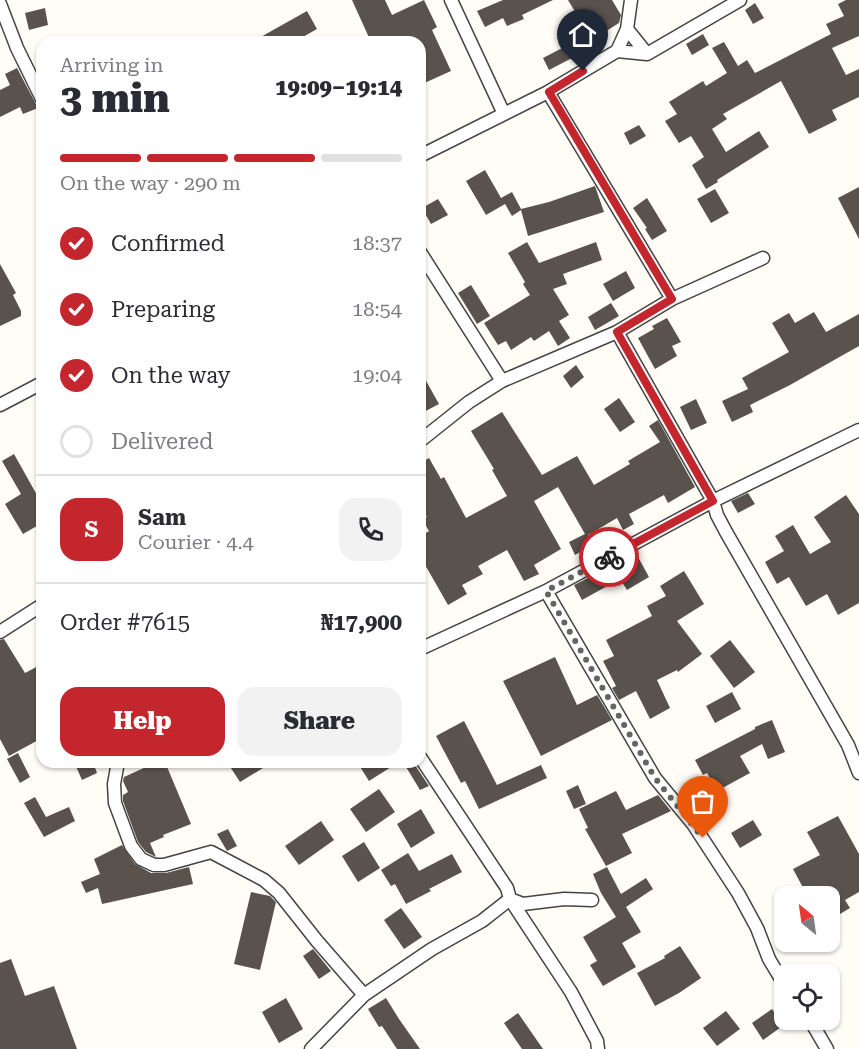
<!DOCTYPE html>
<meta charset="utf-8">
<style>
body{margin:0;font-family:"Roboto Serif",serif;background:#f2f2f3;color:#2b2b33;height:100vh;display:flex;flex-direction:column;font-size:22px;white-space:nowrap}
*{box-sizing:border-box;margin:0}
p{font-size:20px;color:#7c7c81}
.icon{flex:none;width:33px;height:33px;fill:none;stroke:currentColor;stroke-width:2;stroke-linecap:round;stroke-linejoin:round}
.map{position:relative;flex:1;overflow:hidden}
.drawer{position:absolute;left:36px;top:36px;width:390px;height:732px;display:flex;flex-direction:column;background:#fff;border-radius:18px;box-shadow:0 2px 4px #0004}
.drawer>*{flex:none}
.needle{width:39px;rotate:331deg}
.buttons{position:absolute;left:774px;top:886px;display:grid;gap:12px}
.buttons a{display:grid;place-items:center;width:66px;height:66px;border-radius:12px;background:#fff;box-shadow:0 2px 4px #0004;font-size:30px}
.pin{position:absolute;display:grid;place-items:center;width:51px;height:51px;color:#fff;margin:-62px -26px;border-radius:50% 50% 50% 0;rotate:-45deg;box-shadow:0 0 6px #0007}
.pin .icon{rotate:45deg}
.courier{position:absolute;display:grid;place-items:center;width:60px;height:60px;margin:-30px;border:4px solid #c4262e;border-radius:50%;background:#fff;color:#222;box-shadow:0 2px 8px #0007}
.summary em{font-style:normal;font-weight:800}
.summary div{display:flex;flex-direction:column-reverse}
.summary{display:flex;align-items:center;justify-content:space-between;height:102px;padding:0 24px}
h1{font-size:39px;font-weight:800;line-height:45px}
.bar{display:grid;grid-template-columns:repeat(4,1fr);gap:9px 6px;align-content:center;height:72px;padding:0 24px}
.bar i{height:8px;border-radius:4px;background:#e1e1e2}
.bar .current{background:#c4262e}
.bar p{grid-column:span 4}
.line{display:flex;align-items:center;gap:15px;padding:0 24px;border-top:2px solid #e1e1e2}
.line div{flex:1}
.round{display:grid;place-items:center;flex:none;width:63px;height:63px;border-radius:18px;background:#f2f2f3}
ol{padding:0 24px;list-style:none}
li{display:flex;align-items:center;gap:18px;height:66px}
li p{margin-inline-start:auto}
li .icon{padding:6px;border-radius:50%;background:#c4262e;color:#fff;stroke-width:4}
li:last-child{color:#7c7c81}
li i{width:33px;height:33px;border:3px solid #e1e1e2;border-radius:50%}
.cta{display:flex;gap:12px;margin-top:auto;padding:12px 24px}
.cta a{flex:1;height:69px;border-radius:18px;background:#c4262e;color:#fff;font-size:24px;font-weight:800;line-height:69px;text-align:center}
.cta a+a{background:#f2f2f3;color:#2b2b33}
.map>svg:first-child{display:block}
.building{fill:#5a524d}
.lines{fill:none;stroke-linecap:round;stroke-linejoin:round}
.street-casing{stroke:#444;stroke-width:15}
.street{stroke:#fff;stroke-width:12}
.done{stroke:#646461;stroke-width:6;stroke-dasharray:0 10.8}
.route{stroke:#c4262e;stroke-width:8}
</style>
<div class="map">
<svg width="859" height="1049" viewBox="0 0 859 1049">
<rect width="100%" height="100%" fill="#fffdf5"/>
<path class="building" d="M 352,0 L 385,0 L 392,15 L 424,0 L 437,27 L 432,30 L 451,71 L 420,85 L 420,42 L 371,42 Z
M 503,0 L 553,0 L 522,15 L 524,19 L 507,26 L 503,18 L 485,27 L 477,11 Z
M 568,0 L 612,0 L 621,15 L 619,23 L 592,40 Z
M 846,0 L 859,0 L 859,36 L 832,48 L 846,75 L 859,69 L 859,97 L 832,110 L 837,120 L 809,134 L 781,81 L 723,114 L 727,119 L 712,129 L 726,152 L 759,131 L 769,147 L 717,180 L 718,182 L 706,189 L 692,165 L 704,157 L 691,136 L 679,143 L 665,121 L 677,114 L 669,102 L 703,81 L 706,86 L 727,73 L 712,48 L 724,42 L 738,66 L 747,60 L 755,73 L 831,34 L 826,24 L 844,16 L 838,4 Z
M 755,3 L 764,18 L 753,24 L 745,10 Z
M 45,8 L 48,25 L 29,30 L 25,13 Z
M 307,11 L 317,29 L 294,42 L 252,42 Z
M 703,34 L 709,45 L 692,55 L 686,44 Z
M 566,46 L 572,58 L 549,70 L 543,58 Z
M 17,68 L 38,108 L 23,114 L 20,107 L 0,117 L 0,90 L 10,85 L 5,74 Z
M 639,125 L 646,136 L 630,145 L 624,133 Z
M 485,170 L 501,198 L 512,192 L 521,209 L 549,202 L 595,186 L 604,212 L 528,236 L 521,210 L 512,216 L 505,204 L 486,215 L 466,181 Z
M 859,187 L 859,239 L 838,198 Z
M 715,189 L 729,213 L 711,223 L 697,199 Z
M 647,198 L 667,231 L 652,240 L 645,229 L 647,228 L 633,208 Z
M 438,199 L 448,215 L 431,224 L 422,208 Z
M 527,242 L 539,263 L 596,242 L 602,260 L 563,274 L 567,284 L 553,289 L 569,315 L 559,321 L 570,338 L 558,346 L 549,331 L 534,341 L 531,337 L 511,350 L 506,341 L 498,345 L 484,323 L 530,295 L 523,284 L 525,282 L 508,253 Z
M 0,264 L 16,293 L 13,295 L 21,311 L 21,316 L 0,326 Z
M 626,271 L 635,288 L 613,301 L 603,284 Z
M 471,285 L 490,316 L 477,324 L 458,293 Z
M 611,303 L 619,316 L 595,330 L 588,317 Z
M 814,312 L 826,332 L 859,314 L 859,346 L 790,385 L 750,405 L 753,412 L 732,422 L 722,401 L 748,389 L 742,378 L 789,352 L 772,323 L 789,313 L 795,323 Z
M 667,318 L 681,342 L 672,346 L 677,356 L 655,369 L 638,338 L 654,329 L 652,326 Z
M 576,365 L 584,377 L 571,388 L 563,376 Z
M 420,370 L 439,404 L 420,414 Z
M 619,398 L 635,422 L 620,432 L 604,409 Z
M 696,399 L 707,423 L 691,430 L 680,407 Z
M 502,412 L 542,475 L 577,456 L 594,485 L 630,464 L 628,461 L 660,442 L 649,426 L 658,420 L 695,487 L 668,503 L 664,495 L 629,514 L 634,524 L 623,530 L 617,518 L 588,535 L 593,545 L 575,555 L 569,542 L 585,534 L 558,487 L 534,501 L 561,549 L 534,565 L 539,574 L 524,581 L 507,550 L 478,566 L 483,574 L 462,585 L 467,594 L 448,605 L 420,556 L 420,537 L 429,531 L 422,519 L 427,517 L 420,504 L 420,463 L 429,458 L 441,479 L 444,477 L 466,518 L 507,496 L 492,470 L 494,469 L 471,431 Z
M 14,454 L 42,504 L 42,523 L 23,534 L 5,504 L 21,494 L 2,461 Z
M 748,493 L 755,504 L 738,513 L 731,501 Z
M 846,495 L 859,514 L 859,603 L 838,615 L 827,594 L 806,606 L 789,577 L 777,584 L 765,562 L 784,551 L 775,536 L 793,525 L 810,554 L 831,542 L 814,517 Z
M 638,557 L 649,577 L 627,590 L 620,579 L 582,600 L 574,585 L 620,562 L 622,566 Z
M 684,571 L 704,604 L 677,621 L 702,654 L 678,672 L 677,670 L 657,680 L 670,708 L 650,719 L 636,691 L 619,700 L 612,688 L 616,686 L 603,661 L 614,656 L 606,640 L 652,616 L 647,606 L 666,596 L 660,586 Z
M 4,639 L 25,673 L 42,664 L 42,738 L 9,756 L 0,739 L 0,640 Z
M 730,640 L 755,672 L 734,688 L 710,656 Z
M 555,657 L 577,705 L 597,695 L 612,720 L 541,756 L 503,681 Z
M 732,692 L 741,709 L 715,723 L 706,706 Z
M 772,720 L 785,752 L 768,759 L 762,744 L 740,756 L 750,773 L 717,791 L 707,773 L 703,775 L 695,760 L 755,729 L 755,727 Z
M 464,721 L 497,785 L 541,765 L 547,778 L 479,809 L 465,781 L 461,783 L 436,736 Z
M 18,753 L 30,777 L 20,783 L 7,759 Z
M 74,762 L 93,762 L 97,773 L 82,780 Z
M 157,762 L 165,762 L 191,824 L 163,835 L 164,837 L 150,843 L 156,857 L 146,852 L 138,842 L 123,801 L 123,795 L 128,792 L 123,781 L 124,777 Z
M 227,762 L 273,762 L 240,782 Z
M 357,762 L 399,762 L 369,781 Z
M 403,762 L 413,762 L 429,786 L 420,790 Z
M 578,785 L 586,804 L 574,809 L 566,791 Z
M 379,789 L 395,812 L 366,832 L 350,809 Z
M 616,791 L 626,810 L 658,795 L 671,811 L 622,834 L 632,853 L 606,866 L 585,829 L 588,828 L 579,809 Z
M 35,797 L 46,817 L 69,807 L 75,821 L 44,837 L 24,803 Z
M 421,809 L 435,833 L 411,848 L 397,824 Z
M 838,816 L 859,854 L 859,892 L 845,900 L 850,908 L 830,920 L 830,897 L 808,897 L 793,869 L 820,855 L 807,832 Z
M 753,820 L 762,835 L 740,848 L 731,833 Z
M 321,821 L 334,840 L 299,865 L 285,846 Z
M 228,829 L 237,846 L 227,851 L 217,834 Z
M 364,842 L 380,868 L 358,882 L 342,856 Z
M 122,845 L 135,864 L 151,873 L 166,873 L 189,867 L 193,884 L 102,904 L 98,888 L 86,893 L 81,882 L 100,874 L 94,859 Z
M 408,853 L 419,871 L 452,854 L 462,872 L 429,889 L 431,891 L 406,904 L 395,884 L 391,886 L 381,870 Z
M 607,867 L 621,894 L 646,878 L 653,889 L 626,907 L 641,932 L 622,943 L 636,967 L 603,986 L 590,965 L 597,961 L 583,937 L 616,917 L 601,893 L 593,874 Z
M 251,892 L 270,896 L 276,902 L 260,970 L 234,964 Z
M 401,908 L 422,937 L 404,949 L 384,920 Z
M 680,946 L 701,978 L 679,993 L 655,1006 L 637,973 L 665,958 L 664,956 Z
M 313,949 L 331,971 L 319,979 L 303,956 Z
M 11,959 L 25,996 L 54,986 L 77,1049 L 0,1049 L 0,963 Z
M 286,998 L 303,1029 L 279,1043 L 262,1012 Z
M 386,998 L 399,1019 L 420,1049 L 397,1049 L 382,1026 L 379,1027 L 368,1009 Z
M 772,1009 L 784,1025 L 763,1040 L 752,1023 Z
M 726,1011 L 740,1029 L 717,1046 L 703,1028 Z
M 518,1013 L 543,1049 L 522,1049 L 504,1023 Z"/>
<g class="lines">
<g class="street-casing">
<path id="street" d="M 451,0 L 504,114
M 0,4 L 17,48 L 42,99
M 627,29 L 647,54
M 617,51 L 647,54 L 740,0
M 548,92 L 672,299
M 420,156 L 548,92 L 617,51 L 627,29 L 631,0
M 420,252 L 502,381
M 617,332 L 713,501 L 717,515 L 726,532 L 848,745 L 859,773
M 0,405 L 42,383
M 420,441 L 469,402 L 502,381 L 617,332 L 672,299 L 763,258
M 546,591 L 655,778 L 693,824 L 738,893 L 757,928 L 769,959 L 784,984
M 0,632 L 42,605
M 420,649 L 546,591 L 713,501 L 859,430
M 118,762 L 114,784 L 115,803 L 131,846 L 141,859 L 154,865 L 164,865 L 211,852 L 264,880 L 279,893 L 317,941 L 364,995
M 510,899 L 571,992 L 597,1041 L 598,1049
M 510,899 L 523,904 L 564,899 L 592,900
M 810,1020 L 827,1049
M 311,1049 L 364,995 L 432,949 L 482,921 L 510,899 L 507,888 L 420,757"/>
</g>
<use href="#street" class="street"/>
</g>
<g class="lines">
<path class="done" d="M 609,557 L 546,591 L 655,778 L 703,838"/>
<path class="route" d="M 583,71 L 549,92 L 672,299 L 617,332 L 713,501 L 609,557"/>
</g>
</svg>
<div class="buttons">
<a><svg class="needle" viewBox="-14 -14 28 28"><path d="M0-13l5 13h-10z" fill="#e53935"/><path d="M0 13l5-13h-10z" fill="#7c7c81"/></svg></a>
<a><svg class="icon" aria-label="locate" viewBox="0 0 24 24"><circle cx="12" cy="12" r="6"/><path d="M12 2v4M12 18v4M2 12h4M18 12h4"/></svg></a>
</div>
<div class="pin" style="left:703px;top:838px;background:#ea580c"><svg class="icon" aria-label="bag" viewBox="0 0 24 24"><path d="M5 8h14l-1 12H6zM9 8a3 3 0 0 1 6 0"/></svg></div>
<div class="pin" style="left:583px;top:71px;background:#1f2937"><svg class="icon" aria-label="home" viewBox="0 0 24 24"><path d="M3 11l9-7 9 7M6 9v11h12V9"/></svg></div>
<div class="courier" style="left:609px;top:557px"><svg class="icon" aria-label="bike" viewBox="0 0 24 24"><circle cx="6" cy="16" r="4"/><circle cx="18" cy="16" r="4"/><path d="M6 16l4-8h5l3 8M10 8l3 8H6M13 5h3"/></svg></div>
<section class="drawer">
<div class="summary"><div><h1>3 min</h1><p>Arriving in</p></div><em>19:09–19:14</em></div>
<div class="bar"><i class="current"></i><i class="current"></i><i class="current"></i><i></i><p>On the way · 290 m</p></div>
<ol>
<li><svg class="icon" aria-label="check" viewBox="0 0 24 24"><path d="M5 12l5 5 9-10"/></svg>Confirmed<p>18:37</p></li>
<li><svg class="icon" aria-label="check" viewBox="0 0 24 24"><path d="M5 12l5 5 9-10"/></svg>Preparing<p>18:54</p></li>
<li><svg class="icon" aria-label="check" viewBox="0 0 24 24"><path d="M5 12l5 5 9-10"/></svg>On the way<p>19:04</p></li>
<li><i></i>Delivered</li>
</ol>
<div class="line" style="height:108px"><b class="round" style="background:#c4262e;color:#fff">S</b><div><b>Sam</b><p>Courier · 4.4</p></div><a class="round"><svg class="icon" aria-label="phone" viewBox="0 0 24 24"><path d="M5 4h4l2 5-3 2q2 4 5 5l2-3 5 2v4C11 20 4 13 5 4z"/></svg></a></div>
<div class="line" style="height:78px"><div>Order #7615</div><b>₦17,900</b></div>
<div class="cta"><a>Help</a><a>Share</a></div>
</section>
</div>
